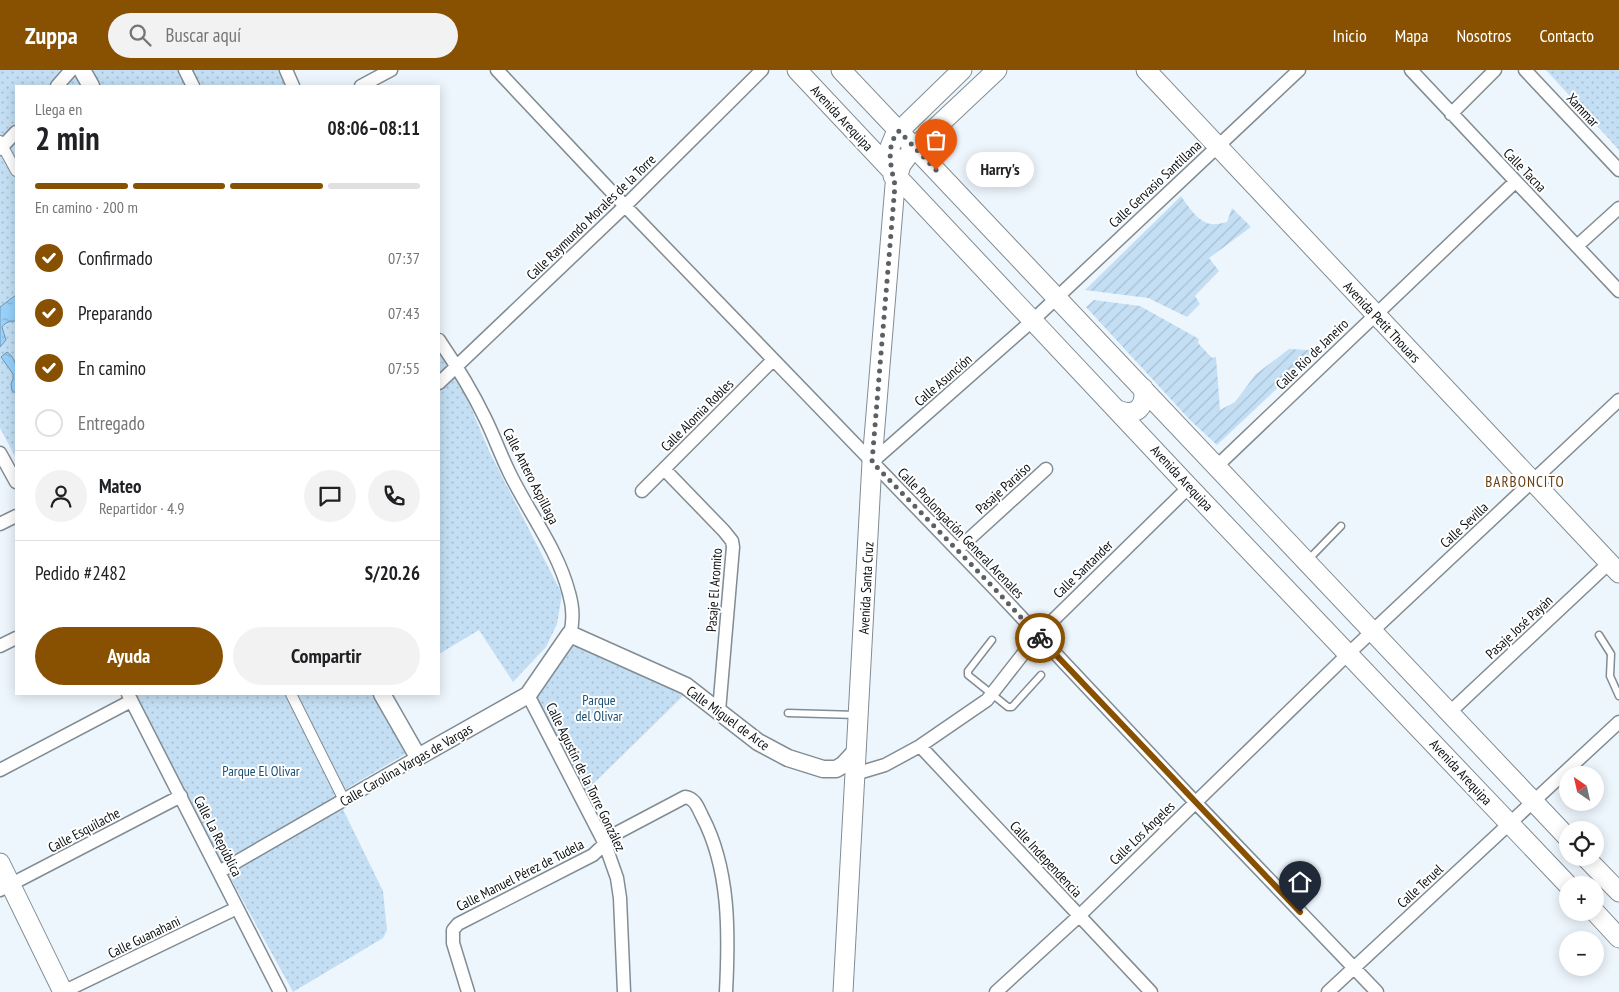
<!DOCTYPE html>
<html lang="es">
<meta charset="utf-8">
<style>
body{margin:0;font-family:"PT Sans Narrow",sans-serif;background:#f2f2f2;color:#202124;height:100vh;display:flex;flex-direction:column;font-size:19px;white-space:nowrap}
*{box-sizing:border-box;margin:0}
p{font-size:16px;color:#757577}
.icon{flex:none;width:28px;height:28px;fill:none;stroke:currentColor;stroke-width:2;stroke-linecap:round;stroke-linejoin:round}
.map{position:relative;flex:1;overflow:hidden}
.side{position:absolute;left:15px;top:15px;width:425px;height:610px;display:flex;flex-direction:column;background:#fff;border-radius:0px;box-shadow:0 2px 12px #0003}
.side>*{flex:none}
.needle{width:32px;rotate:326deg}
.buttons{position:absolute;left:1559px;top:696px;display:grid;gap:10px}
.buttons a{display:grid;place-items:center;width:45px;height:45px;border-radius:50%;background:#fff;box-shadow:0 2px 12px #0003;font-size:25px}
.pin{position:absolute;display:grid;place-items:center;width:42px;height:42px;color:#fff;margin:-51px -21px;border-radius:50% 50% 50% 0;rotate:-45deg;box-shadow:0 0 5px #0007}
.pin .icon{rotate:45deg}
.courier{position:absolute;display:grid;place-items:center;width:50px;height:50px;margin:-25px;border:4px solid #885001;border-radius:50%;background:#fff;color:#222;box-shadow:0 1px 6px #0007}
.bubble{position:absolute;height:35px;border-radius:18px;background:#fff;box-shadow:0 2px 12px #0003;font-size:16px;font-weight:600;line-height:35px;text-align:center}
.summary em{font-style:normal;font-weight:600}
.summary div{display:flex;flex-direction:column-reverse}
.summary{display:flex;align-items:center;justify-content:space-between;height:85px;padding:0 20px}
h1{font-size:32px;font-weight:600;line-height:38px}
.bar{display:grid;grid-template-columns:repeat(4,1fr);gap:8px 5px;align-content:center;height:60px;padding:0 20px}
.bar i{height:6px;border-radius:4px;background:#e0e0e0}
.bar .on{background:#885001}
.bar p{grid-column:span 4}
.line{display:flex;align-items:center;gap:12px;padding:0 20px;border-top:1px solid #e0e0e0}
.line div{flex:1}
.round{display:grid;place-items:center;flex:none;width:52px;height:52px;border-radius:26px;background:#f2f2f2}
ol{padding:0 20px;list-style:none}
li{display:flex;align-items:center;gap:15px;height:55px}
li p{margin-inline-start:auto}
li .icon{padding:5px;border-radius:50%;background:#885001;color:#fff;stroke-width:4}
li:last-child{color:#757577}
li i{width:28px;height:28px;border:2px solid #e0e0e0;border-radius:50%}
.cta{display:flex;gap:10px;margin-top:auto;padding:10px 20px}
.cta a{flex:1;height:58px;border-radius:30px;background:#885001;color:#fff;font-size:20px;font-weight:600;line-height:58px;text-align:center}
.cta a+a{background:#f2f2f2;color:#202124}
header{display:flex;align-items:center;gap:30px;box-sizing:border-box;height:70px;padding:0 25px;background:#885001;color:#fff}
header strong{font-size:24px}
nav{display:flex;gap:28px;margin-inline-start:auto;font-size:18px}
.search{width:350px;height:45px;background:#f2f2f2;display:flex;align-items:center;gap:12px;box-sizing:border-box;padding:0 18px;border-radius:28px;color:#757577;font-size:19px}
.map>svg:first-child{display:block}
.park{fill:url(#park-dots)}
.garden{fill:url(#garden-furrows)}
.water{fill:url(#water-ripples);stroke:#6f97b5}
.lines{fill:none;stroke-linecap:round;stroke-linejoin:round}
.service-casing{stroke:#828c93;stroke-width:9}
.pedestrian-casing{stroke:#828c93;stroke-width:12}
.minor-casing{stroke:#828c93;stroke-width:15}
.tertiary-casing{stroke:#828c93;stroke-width:19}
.secondary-casing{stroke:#828c93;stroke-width:21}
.service{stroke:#fff;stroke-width:6}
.pedestrian{stroke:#fff;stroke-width:10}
.minor{stroke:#fff;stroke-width:12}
.tertiary{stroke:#fff;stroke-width:16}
.secondary{stroke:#fff;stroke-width:19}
.done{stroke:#5b6064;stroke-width:5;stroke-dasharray:0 9}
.route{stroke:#885001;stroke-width:6}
.labels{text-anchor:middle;stroke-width:4;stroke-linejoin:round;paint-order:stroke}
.street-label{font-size:14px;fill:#0c1012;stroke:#fff}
.park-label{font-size:14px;fill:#1b4f72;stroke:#fff}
.neighbourhood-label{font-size:15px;letter-spacing:1px;fill:#673f12;stroke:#fff}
</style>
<header>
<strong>Zuppa</strong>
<div class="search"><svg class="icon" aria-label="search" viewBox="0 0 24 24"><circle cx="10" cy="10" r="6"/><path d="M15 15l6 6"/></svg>Buscar aquí</div>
<nav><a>Inicio</a><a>Mapa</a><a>Nosotros</a><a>Contacto</a></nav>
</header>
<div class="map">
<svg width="1619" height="922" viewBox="0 0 1619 922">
<defs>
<pattern id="park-dots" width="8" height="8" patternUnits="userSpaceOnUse" patternTransform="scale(1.25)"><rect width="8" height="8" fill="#c4dff4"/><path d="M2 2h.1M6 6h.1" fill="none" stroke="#a7bed0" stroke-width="1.8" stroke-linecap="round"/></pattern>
<pattern id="garden-furrows" width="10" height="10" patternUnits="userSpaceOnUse" patternTransform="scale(1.25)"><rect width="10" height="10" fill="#c4dff4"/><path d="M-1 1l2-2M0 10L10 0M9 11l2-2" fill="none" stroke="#a7bed0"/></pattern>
<pattern id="water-ripples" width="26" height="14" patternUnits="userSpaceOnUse" patternTransform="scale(1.25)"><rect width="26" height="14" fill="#99d1fb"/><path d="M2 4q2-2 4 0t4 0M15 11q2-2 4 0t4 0" fill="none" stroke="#83b2d6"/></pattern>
</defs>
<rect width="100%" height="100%" fill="#eef6fd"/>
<path class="park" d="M 0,0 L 278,0 L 286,16 L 16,16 L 16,388 L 0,358 Z
M 1546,0 L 1619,0 L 1619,80 Z
M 439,269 L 463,319 L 490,383 L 562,524 L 557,554 L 546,577 L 513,612 L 479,560 L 439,584 Z
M 574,572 L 684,625 L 586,721 L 534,622 Z
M 135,624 L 378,624 L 407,683 L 336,725 L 383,821 L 387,860 L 383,868 L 293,922 L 214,778 Z"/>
<path class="garden" d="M 1181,126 C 1188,136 1198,152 1211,154 C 1215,155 1222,153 1227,152 L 1232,138 L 1251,157 L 1209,188 L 1219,201 L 1195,226 L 1200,234 L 1187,247 L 1148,228 L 1085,220 Z
M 1094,230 L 1140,236 L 1199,269 L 1198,273 L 1212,288 L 1216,287 L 1220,340 L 1235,332 L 1256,304 L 1289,279 L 1307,280 L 1320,278 L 1217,375 L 1190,350 L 1086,237 Z"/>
<path class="water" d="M 16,225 L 16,251 C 10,251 6,252 2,257 L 6,270 L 0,277 L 0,237 Z
M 7,282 C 20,290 16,310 16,323 L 12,321 L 11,314 L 13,309 L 13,304 L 1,287 Z"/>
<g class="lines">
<g class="service-casing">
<path id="service" d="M 1307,491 L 1341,456
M 1599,565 L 1611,584 L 1610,606 L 1619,626
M 992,570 L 968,601 L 968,605 L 1008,637 L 1012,637 L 1041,605
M 788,643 L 857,645"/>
</g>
<g class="pedestrian-casing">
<path id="pedestrian" d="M 0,71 L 16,101
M 291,624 L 344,730"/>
</g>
<g class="minor-casing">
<path id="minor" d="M 185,0 L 193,16
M 286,0 L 293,16
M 497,0 L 625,136 L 994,518 L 1195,732 L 1377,922
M 1411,0 L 1619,221
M 1525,0 L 1619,100
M 57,16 L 71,0
M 361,16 L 391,0
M 1451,44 L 1495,0
M 0,79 L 16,62
M 1577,176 L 1619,138
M 439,270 C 456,295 472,321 485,348 C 494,366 501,386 510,404 C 529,443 558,480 569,523 C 573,537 574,550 570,564
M 439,313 L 625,136 L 762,0
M 0,383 L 16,412
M 872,392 L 1032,251 L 1299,0
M 1217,396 L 1515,112
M 664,399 L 724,461 L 732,471 L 733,477 L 719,641
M 642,421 L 773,290
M 0,454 L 16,446
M 957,480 L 1046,399
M 0,576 L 16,568
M 128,624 L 280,922
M 528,625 L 605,774 L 617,808 L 620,828 L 624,922
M 1450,642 L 1609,493
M 920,676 L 1151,922
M 0,700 L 131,631
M 855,704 L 885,695 L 920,676 L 987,630 L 1037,566 L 1189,417
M 219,802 L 418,687
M 0,820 L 181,726
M 63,922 L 237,838
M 468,922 L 453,873 L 453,860 L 458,854 L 593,785 L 615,764 L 685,727 C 695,728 698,738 702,746 C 730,799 729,863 726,922
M 996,922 L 1079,846 L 1349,583 L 1619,330
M 1328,922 L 1619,652"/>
</g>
<g class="tertiary-casing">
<path id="tertiary" d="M 82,0 L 91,16
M 382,624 L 418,687 L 528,625 L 570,564 L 686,616 L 758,672 L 788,688 L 823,699 L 836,699 L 843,695 L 857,680"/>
</g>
<g class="secondary-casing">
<path id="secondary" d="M 797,0 L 1189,417 L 1568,815
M 841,0 L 1568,768
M 1146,0 L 1619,503
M 893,106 L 890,77 L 895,65 L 962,0
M 1118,340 C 1136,348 1147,336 1143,318
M 1586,788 L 1619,822
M 0,793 L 63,922
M 1595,842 L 1619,868
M 843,922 L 872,392 L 895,115 L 901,95 L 912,80 L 997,0"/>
</g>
<use href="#service" class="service"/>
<use href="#pedestrian" class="pedestrian"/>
<use href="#minor" class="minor"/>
<use href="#tertiary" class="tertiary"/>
<use href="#secondary" class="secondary"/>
</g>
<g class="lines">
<path class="done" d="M 936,100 L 899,61 C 885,76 891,97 895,115 L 872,392 L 994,518 L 1040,568"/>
<path class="route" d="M 1040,568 L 1300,842"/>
</g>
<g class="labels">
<g class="street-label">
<text transform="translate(1583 40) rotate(47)" y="5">Xammar</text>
<text transform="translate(842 48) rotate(47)" y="5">Avenida Arequipa</text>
<text transform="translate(1525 100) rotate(46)" y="5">Calle Tacna</text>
<text transform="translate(1155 114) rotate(-43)" y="5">Calle Gervasio Santillana</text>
<text transform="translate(591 147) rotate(-44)" y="5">Calle Raymundo Morales de la Torre</text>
<text transform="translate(1382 252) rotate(47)" y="5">Avenida Petit Thouars</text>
<text transform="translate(1312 284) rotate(-44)" y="5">Calle Río de Janeiro</text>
<text transform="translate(943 310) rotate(-41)" y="5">Calle Asunción</text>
<text transform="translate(697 345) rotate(-45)" y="5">Calle Alomia Robles</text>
<text transform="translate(531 406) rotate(63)" y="5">Calle Antero Aspillaga</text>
<text transform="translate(1182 408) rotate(47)" y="5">Avenida Arequipa</text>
<text transform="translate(1003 418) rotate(-42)" y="5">Pasaje Paraíso</text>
<text transform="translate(1464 455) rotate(-43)" y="5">Calle Sevilla</text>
<text transform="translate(961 463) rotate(46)" y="5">Calle Prolongación General Arenales</text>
<text transform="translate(1083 499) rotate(-44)" y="5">Calle Santander</text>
<text transform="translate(866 518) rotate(-87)" y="5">Avenida Santa Cruz</text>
<text transform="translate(714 520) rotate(-86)" y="5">Pasaje El Aromito</text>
<text transform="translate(1519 557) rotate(-43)" y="5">Pasaje José Payán</text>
<text transform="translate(728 648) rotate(36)" y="5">Calle Miguel de Arce</text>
<text transform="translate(406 695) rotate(-30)" y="5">Calle Carolina Vargas de Vargas</text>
<text transform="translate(1461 702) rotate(47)" y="5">Avenida Arequipa</text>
<text transform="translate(586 707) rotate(64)" y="5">Calle Agustín de la Torre González</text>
<text transform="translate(84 760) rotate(-28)" y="5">Calle Esquilache</text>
<text transform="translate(1142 763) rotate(-44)" y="5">Calle Los Ángeles</text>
<text transform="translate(218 766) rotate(63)" y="5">Calle La República</text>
<text transform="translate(1046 789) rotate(47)" y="5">Calle Independencia</text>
<text transform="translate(520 805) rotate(-27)" y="5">Calle Manuel Pérez de Tudela</text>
<text transform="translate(1420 816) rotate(-43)" y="5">Calle Teruel</text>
<text transform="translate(144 867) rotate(-26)" y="5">Calle Guanahani</text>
</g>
<g class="park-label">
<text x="599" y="635">Parque<tspan x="599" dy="16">del Olivar</tspan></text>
<text x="261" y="706">Parque El Olivar</text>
</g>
<g class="neighbourhood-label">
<text x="1525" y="417">BARBONCITO</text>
</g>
</g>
</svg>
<div class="buttons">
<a><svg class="needle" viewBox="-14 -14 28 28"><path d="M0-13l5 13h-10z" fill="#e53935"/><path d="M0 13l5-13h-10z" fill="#757577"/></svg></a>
<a><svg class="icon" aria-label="locate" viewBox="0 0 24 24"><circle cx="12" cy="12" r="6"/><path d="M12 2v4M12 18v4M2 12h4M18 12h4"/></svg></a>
<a>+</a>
<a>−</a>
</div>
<div class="pin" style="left:936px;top:100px;background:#ea580c"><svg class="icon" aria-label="bag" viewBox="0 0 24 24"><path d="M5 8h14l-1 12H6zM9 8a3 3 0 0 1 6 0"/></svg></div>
<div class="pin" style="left:1300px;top:842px;background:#1f2937"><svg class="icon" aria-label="home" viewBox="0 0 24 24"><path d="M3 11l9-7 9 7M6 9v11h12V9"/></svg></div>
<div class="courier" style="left:1040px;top:568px"><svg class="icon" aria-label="bike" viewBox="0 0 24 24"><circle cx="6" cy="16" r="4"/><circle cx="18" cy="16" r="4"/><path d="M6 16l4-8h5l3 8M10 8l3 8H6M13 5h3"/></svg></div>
<div class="bubble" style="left:966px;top:82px;width:68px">Harry's</div>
<section class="side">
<div class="summary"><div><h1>2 min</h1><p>Llega en</p></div><em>08:06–08:11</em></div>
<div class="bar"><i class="on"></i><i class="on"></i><i class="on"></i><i></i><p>En camino · 200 m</p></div>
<ol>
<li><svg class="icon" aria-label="check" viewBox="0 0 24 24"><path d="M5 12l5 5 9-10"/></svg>Confirmado<p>07:37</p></li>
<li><svg class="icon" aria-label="check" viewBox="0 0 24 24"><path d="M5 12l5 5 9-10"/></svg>Preparando<p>07:43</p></li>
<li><svg class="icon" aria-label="check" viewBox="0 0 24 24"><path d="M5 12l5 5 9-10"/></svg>En camino<p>07:55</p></li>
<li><i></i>Entregado</li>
</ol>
<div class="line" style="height:90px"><a class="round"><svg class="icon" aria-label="person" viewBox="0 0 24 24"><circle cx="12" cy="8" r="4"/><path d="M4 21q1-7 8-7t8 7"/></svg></a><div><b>Mateo</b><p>Repartidor · 4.9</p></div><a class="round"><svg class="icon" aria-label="chat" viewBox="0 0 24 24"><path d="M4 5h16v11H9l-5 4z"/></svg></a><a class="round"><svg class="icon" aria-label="phone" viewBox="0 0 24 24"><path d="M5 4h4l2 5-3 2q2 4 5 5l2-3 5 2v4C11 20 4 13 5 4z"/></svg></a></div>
<div class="line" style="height:65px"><div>Pedido #2482</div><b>S/20.26</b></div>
<div class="cta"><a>Ayuda</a><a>Compartir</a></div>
</section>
</div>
